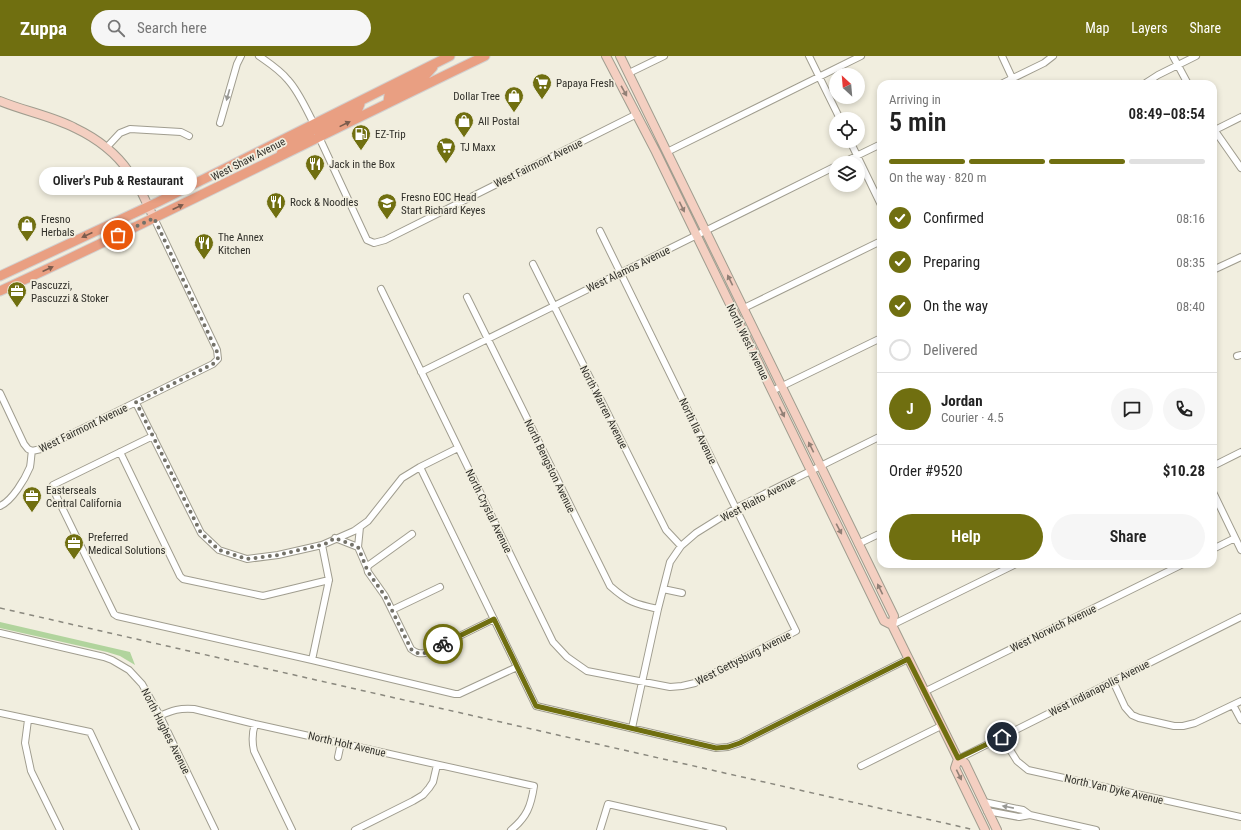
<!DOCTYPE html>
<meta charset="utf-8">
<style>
body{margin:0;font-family:"Roboto Condensed",sans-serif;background:#f6f6f6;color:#222;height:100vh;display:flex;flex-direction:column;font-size:15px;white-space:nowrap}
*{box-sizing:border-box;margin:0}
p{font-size:13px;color:#767676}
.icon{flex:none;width:22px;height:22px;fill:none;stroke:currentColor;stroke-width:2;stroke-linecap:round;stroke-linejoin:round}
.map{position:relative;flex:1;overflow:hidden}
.drawer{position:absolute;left:877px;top:24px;width:340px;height:488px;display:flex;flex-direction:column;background:#fff;border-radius:12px;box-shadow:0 2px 6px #0003}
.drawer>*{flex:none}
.needle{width:26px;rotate:334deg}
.controls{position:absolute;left:829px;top:12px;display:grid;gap:8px}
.controls a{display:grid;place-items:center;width:36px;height:36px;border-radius:50%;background:#fff;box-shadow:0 2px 6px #0003;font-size:20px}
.pin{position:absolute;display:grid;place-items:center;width:34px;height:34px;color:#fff;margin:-17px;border:2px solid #fff;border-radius:50%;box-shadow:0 1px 4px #0007}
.courier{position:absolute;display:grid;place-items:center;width:40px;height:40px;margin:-20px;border:3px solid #706f10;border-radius:50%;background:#fff;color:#222;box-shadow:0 1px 5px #0007}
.bubble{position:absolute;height:28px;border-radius:14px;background:#fff;box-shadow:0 2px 6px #0003;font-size:13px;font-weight:600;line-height:28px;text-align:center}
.summary em{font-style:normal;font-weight:600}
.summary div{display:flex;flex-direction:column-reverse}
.summary{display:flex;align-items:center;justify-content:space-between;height:68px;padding:0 12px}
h1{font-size:26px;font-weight:600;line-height:30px}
.bar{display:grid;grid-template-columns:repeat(4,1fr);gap:6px 4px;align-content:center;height:48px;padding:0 12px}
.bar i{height:5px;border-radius:3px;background:#e0e0e0}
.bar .on{background:#706f10}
.bar p{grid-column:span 4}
.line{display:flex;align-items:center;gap:10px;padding:0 12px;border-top:1px solid #e0e0e0}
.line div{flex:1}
.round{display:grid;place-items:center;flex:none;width:42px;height:42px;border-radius:21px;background:#f6f6f6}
ol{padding:0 12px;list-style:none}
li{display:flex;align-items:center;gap:12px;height:44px}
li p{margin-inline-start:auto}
li .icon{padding:4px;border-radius:50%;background:#706f10;color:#fff;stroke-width:4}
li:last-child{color:#767676}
li i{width:22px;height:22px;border:2px solid #e0e0e0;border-radius:50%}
.action{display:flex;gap:8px;margin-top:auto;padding:8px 12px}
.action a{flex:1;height:46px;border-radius:24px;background:#706f10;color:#fff;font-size:16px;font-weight:600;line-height:46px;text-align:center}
.action a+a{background:#f6f6f6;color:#222}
header{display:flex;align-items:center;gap:24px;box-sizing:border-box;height:56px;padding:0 20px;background:#706f10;color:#fff}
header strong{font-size:19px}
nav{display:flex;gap:22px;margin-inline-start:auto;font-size:14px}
.search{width:280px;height:36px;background:#f6f6f6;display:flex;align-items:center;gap:10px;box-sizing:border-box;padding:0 14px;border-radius:22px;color:#767676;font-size:15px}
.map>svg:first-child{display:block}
.green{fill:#b1d49d}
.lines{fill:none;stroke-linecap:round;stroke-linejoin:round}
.street-casing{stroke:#a09d8f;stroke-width:8}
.secondary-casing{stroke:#a09d8f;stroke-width:10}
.primary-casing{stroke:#d2d1d0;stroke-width:11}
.street{stroke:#fff;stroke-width:6}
.secondary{stroke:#f4cfc1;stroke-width:8}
.primary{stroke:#e99f82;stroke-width:9}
.rail{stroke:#8a887e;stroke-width:1.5;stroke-dasharray:5 5;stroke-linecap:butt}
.oneway{fill:#928076}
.oneway2{fill:#989894}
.oneway3{fill:#7b5c4d}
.done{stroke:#747269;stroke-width:4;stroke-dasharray:0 7.2}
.route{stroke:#706f10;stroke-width:5}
.labels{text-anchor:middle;stroke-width:3.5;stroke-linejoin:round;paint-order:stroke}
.poi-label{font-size:11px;fill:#31302a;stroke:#f1eedf;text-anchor:start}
.street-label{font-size:11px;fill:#31302a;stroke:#f1eedf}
</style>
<header>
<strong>Zuppa</strong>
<div class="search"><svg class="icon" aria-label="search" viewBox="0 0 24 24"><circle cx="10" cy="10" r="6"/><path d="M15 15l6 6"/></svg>Search here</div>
<nav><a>Map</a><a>Layers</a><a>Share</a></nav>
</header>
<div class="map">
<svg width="1241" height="774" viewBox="0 0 1241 774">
<rect width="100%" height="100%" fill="#f1eedf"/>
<path class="green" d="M 0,566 L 130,596 L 135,609 L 120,600 L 107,596 L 0,572 Z"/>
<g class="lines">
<g class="street-casing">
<path id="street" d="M 259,0 C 269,7 280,14 288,24 C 299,36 306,53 314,68
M 809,0 L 840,63
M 1002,0 L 1015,28
M 1173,0 L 1188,28
M 629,17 L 664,0
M 1001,28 L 1044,7 L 1053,0
M 1144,28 L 1158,19 L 1196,0
M 220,67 L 237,8 L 241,0
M 1213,72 L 1241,112
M 1213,75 L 1241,61
M 319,81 L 367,184 L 374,187 L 385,184 L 637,58
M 850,85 L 881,149
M 106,92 L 120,77 L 130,73 L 181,76 L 189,80
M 667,96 L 861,0
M 842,107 L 881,88
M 533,208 L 666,474 L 681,490
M 1213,214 L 1241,201
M 381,233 L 553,586 L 567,601 L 587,615 L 670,631 L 682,630 L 695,627 L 796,575 L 600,175
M 467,241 L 610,530 C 628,546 635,548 658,553
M 744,252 L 881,185
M 1237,300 L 1241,299
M 421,316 L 836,110
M 772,335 L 881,282
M 0,337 L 24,388 L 28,393 L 32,395
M 136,347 L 201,477 L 219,494 L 247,503 L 278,499 L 322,489 L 354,475 L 368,465 L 402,422 L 420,411 L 458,392
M 153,380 L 53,429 L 52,431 L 114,558 L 117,560 L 312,604 L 455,638 L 459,638 L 517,611
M 32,395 L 41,393 L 213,308 L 218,303 L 217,294 L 154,162
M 120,396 L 180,520 L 183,523 L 263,540 L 329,524
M 1213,410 L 1241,396
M 420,411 L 536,650 L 716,692 L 728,691 L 740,687 L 908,603
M 1213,436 L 1241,494
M 0,450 C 12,445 25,423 30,411 C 31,406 31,400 32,395
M 412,478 L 369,509 L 367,512 L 368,516 L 385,540 L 411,593 C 416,597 419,598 425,597 L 494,563
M 335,482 L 358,491 L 360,471
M 858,488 L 881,477
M 358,491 L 367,512
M 1213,493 L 1235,482
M 663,533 L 682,537
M 392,554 L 440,531
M 892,569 L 1016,508
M 0,577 L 104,601 L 112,604 L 129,614 L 142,628 L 160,660 L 215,774
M 312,604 L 329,524 L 322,489
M 1113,625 L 1125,651 L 1132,659 L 1139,662 L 1174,670 L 1183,670 L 1195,667 L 1241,645
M 924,636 L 1183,508
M 1233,649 L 1241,664
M 0,657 L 90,676 L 136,774
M 160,660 C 172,654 180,652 194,653 L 255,668 L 534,730 C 531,750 527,761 511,774
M 28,664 L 25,687 L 31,715 L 60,774
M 255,668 C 252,677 252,686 254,695 L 292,774
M 632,672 L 658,553 L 670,506 L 681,490 L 696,477 L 736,452 L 881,380
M 1002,681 L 1017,705 L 1028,714 L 1241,761
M 338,701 L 341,687
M 958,703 L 1241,561
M 861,710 L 941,670
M 984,746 L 1023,754 L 1030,759 L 1096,774
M 987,755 L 1019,761 L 1030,759
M 355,774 L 413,745 L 423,739 L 429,732 L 433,726 L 437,709
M 600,774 L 608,748 L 723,774"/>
</g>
<g class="secondary-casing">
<path id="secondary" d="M 606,0 L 656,96 L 884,565 L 892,569 L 958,703 L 965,707 L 997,774
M 620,0 L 894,560 L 892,569
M 0,45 C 24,55 52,60 75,72 C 96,82 116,97 129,116 C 140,129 146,147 154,162
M 958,703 L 955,712 L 985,774"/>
</g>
<g class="primary-casing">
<path id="primary" d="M 388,46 L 389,39 L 424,21 L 433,11
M 319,81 L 319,77 L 321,72 L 358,53 L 360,48
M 281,99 L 283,90 C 292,86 314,80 314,68
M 0,220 L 158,146 L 450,0
M 0,235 C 163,160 323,78 485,0"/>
</g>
<use href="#street" class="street"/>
<use href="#secondary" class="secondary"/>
<use href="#primary" class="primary"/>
<path class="rail" d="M 0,552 L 975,774"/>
</g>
<defs><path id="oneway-solid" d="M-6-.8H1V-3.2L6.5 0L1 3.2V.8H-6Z"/></defs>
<g class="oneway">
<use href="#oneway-solid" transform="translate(624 35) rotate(61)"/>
<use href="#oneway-solid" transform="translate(682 151) rotate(64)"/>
<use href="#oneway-solid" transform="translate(730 224) rotate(-116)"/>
<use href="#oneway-solid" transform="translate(782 356) rotate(64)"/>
<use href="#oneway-solid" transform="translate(811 391) rotate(-116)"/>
<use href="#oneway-solid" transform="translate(839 473) rotate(62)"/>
<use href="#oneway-solid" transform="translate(880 533) rotate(-116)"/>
<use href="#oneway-solid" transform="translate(959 719) rotate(64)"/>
</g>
<g class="oneway2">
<use href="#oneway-solid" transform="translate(228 39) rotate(106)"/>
<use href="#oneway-solid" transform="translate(1008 751) rotate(-169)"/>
</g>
<g class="oneway3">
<use href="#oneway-solid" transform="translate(345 68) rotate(-26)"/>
<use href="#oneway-solid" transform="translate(178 151) rotate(-25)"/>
<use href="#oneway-solid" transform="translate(87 179) rotate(155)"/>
<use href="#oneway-solid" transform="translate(48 213) rotate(-25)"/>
</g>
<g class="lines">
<path class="done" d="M 118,179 L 154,162 L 218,298 L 218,302 L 213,308 L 136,346 L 201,477 L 219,494 L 247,503 L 278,499 L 325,488 L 335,482 L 358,491 L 368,516 L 385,540 L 411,593 C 421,603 432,594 443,588"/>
<path class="route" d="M 443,588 L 494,563 L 536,650 L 716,692 L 728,691 L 740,687 L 908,603 L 958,702 L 1002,681"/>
</g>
<defs>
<g id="supermarket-pin" transform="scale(1)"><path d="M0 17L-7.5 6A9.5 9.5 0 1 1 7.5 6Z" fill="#706f10" stroke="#f1eedf"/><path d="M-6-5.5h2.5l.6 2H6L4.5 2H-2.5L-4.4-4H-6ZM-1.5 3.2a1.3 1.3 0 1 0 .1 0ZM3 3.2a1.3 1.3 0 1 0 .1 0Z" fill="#fff"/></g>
<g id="shop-pin" transform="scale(1)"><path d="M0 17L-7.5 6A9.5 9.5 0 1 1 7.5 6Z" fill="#706f10" stroke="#f1eedf"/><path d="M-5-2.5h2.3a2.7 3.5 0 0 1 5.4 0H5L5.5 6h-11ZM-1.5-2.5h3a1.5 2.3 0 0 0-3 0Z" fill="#fff"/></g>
<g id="fuel-pin" transform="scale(1)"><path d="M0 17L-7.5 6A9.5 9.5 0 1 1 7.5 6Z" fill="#706f10" stroke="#f1eedf"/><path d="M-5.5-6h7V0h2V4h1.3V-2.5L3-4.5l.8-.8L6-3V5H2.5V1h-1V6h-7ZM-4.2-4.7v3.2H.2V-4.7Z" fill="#fff"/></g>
<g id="restaurant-pin" transform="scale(1)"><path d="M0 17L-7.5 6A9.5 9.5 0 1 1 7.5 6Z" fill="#706f10" stroke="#f1eedf"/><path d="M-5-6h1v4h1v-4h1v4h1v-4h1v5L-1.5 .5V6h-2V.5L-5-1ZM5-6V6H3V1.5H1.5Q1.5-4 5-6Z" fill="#fff"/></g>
<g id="school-pin" transform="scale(1)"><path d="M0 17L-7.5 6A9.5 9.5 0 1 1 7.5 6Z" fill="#706f10" stroke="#f1eedf"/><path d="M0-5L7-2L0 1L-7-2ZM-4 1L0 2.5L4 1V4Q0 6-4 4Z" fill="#fff"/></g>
<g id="office-pin" transform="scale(1)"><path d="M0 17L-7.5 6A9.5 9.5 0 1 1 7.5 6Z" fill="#706f10" stroke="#f1eedf"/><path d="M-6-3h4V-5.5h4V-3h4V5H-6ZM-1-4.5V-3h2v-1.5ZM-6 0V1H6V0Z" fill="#fff"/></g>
</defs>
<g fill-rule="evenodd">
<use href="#supermarket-pin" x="542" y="27"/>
<use href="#shop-pin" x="514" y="40"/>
<use href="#shop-pin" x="464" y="65"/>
<use href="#fuel-pin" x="361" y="78"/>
<use href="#supermarket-pin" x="446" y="91"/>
<use href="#restaurant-pin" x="315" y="108"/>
<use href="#restaurant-pin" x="276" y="146"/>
<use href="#school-pin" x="387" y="147"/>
<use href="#shop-pin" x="27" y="169"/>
<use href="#restaurant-pin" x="204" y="187"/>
<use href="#office-pin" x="17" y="235"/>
<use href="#office-pin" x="32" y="440"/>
<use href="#office-pin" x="74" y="487"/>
</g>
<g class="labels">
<g class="poi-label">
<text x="556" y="31">Papaya Fresh</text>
<text x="500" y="44" text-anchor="end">Dollar Tree</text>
<text x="478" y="69">All Postal</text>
<text x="375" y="82">EZ-Trip</text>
<text x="460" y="95">TJ Maxx</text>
<text x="329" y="112">Jack in the Box</text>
<text x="401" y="145">Fresno EOC Head<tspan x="401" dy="13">Start Richard Keyes</tspan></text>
<text x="290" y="150">Rock &amp; Noodles</text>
<text x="41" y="167">Fresno<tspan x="41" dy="13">Herbals</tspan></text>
<text x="218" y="185">The Annex<tspan x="218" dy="13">Kitchen</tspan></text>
<text x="31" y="233">Pascuzzi,<tspan x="31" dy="13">Pascuzzi &amp; Stoker</tspan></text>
<text x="46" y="438">Easterseals<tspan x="46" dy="13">Central California</tspan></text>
<text x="88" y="485">Preferred<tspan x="88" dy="13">Medical Solutions</tspan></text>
</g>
<g class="street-label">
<text transform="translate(248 103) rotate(-27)" y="4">West Shaw Avenue</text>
<text transform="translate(538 107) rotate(-26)" y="4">West Fairmont Avenue</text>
<text transform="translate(628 213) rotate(-26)" y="4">West Alamos Avenue</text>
<text transform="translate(748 286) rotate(64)" y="4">North West Avenue</text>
<text transform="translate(604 351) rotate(63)" y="4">North Warren Avenue</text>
<text transform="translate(83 372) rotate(-26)" y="4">West Fairmont Avenue</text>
<text transform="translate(698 375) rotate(64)" y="4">North Ila Avenue</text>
<text transform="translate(550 410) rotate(64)" y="4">North Bengston Avenue</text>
<text transform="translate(758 443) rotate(-28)" y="4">West Rialto Avenue</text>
<text transform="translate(489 455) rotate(64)" y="4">North Crystal Avenue</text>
<text transform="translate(1053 572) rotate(-26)" y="4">West Norwich Avenue</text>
<text transform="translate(743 602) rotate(-27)" y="4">West Gettysburg Avenue</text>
<text transform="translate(1099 632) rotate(-27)" y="4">West Indianapolis Avenue</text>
<text transform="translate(166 675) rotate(63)" y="4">North Hughes Avenue</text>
<text transform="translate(347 688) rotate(13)" y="4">North Holt Avenue</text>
<text transform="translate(1114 733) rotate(13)" y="4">North Van Dyke Avenue</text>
</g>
</g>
</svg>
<div class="controls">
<a><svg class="needle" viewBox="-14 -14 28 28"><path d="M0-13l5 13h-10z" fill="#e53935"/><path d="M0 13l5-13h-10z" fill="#767676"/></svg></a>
<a><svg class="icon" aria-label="locate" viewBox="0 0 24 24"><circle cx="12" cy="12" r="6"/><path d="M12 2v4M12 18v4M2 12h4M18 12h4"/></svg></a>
<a><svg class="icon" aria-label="layers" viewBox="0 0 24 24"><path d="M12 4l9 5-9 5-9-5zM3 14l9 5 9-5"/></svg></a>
</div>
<div class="pin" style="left:118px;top:179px;background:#ea580c"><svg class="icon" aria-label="bag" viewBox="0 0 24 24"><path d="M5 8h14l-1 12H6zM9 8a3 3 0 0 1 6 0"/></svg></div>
<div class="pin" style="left:1002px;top:681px;background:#1f2937"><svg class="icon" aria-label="home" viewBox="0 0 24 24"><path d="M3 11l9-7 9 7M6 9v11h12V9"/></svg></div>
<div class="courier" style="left:443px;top:588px"><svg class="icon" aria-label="bike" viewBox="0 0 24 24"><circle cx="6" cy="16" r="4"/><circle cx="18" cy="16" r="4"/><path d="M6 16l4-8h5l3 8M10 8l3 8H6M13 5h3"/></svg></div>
<div class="bubble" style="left:39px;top:111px;width:158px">Oliver's Pub &amp; Restaurant</div>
<section class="drawer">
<div class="summary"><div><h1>5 min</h1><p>Arriving in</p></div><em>08:49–08:54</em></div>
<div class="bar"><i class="on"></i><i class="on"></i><i class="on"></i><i></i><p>On the way · 820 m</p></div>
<ol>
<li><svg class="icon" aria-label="check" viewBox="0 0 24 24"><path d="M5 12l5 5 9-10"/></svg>Confirmed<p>08:16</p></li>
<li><svg class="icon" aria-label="check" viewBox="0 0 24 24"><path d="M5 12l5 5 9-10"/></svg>Preparing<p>08:35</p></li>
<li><svg class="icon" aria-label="check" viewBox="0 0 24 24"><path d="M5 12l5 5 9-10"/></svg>On the way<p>08:40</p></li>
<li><i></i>Delivered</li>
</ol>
<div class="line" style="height:72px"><b class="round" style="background:#706f10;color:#fff">J</b><div><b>Jordan</b><p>Courier · 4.5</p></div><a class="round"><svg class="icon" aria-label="chat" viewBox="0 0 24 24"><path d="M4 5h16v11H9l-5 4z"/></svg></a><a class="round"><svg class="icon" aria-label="phone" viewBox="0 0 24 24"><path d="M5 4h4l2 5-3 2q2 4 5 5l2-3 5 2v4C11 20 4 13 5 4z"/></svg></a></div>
<div class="line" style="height:52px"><div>Order #9520</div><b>$10.28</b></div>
<div class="action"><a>Help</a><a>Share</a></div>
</section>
</div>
